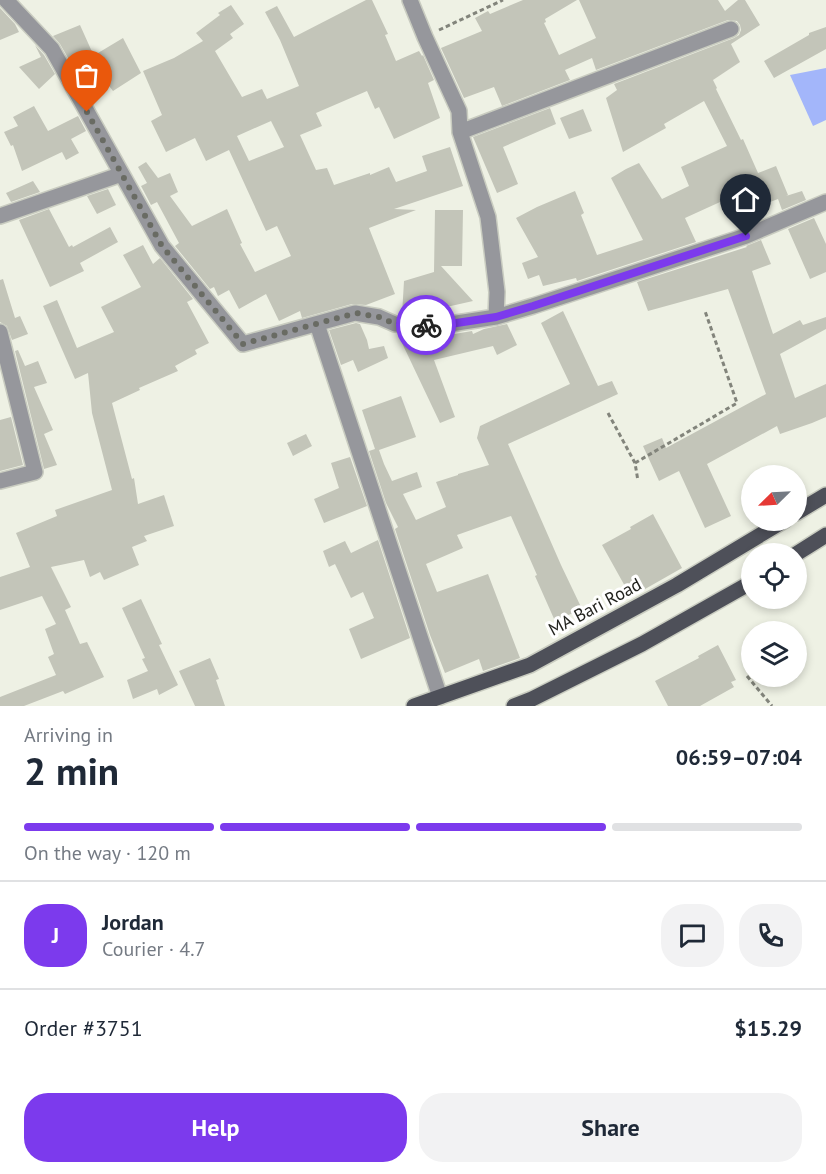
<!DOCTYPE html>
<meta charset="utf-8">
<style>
body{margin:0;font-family:"PT Sans",sans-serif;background:#f2f2f3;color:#1f2937;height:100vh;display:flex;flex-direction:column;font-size:22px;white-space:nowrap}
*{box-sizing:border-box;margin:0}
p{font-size:20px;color:#747a83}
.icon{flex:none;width:33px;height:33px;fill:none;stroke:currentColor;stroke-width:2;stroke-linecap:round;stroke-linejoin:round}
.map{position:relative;height:706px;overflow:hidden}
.panel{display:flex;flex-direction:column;background:#fff;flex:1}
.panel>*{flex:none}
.needle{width:39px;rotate:246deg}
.fabs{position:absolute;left:741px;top:465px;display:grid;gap:12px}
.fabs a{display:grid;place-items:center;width:66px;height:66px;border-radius:50%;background:#fff;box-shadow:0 3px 9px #0003;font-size:30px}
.pin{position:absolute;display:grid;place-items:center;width:51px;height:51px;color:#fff;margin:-62px -26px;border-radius:50% 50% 50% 0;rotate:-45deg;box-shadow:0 0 6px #0007}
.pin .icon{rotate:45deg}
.courier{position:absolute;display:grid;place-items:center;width:60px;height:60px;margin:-30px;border:4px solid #7c3aed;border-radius:50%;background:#fff;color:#222;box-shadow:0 2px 8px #0007}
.head em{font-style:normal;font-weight:600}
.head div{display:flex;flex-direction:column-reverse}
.head{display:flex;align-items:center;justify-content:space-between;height:102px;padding:0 24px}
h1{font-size:39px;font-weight:600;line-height:45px}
.bar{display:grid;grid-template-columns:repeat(4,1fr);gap:9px 6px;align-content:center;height:72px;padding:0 24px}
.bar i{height:8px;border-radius:4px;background:#e0e1e3}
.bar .on{background:#7c3aed}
.bar p{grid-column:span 4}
.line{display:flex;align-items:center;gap:15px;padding:0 24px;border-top:2px solid #e0e1e3}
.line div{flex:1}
.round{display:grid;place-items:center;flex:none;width:63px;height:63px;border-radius:24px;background:#f2f2f3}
.primary-button{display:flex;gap:12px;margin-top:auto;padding:12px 24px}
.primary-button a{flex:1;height:69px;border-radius:24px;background:#7c3aed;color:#fff;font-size:24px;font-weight:600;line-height:69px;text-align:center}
.primary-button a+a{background:#f2f2f3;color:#1f2937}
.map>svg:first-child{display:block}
.water{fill:#a3b6fa}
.building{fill:#c3c5b9;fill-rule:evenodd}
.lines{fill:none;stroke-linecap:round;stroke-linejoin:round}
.minor-casing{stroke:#c9ccc0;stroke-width:18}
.major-casing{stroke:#c9ccc0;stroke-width:18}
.path{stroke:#82847b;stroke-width:3;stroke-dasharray:4.5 3;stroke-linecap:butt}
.minor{stroke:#96979c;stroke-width:15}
.major{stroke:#4e5059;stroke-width:15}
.done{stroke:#696b63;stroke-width:6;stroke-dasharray:0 10.8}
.route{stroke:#7c3aed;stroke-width:8}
.labels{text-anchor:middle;stroke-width:6;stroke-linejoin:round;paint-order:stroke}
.street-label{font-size:18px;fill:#22231e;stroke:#fff}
</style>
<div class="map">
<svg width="826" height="706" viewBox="0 0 826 706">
<rect width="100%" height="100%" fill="#eef1e4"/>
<path class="water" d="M 826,68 L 826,120 L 813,126 L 790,75 Z"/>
<path class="building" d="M 366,0 L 372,0 L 388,34 L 385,35 L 396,61 L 419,51 L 422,56 L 423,55 L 434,80 L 428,83 L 440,118 L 394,139 L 379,107 L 375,109 L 367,91 L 316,113 L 322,126 L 300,135 L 316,170 L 327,168 L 334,185 L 370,173 L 370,175 L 389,167 L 396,182 L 427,171 L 422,156 L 450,147 L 463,186 L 394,209 L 416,210 L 369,228 L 395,294 L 366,305 L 352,304 L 302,318 L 300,311 L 279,321 L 266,294 L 239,309 L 229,290 L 218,296 L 214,287 L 210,289 L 175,246 L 179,243 L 157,202 L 151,205 L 141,186 L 147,183 L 138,167 L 146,162 L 158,178 L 170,173 L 178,192 L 170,196 L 192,226 L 227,209 L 242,243 L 240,244 L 255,272 L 291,256 L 277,226 L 266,231 L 229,150 L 206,161 L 195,138 L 166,152 L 151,121 L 162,115 L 143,71 L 174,58 L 203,41 L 196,33 L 220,15 L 218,13 L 231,5 L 244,24 L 230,34 L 233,38 L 215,51 L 242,97 L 262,89 L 267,99 L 299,86 L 280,40 L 265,12 L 277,6 L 294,37 ZM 271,121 L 284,147 L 249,161 L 237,136 Z
M 523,0 L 577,0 L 545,19 L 546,22 L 544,23 L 559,55 L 596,38 L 579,0 L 718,0 L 725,11 L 738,0 L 745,0 L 760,25 L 731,44 L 740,62 L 713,80 L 717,88 L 716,89 L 741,140 L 743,139 L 758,173 L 776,166 L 788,195 L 786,196 L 802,191 L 806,200 L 782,210 L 778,199 L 749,210 L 742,192 L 685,218 L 696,242 L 577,281 L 576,278 L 543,286 L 539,275 L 528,279 L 522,263 L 538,257 L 516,218 L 537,207 L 575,191 L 584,213 L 581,215 L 597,255 L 643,240 L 611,178 L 626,169 L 639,163 L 662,199 L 689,186 L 681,167 L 727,146 L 704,101 L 664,124 L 666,128 L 623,152 L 606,98 L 617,90 L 614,84 L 734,38 L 739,35 L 741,30 L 740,25 L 737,21 L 728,20 L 596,70 L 592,58 L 565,70 L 570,80 L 502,106 L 494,87 L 464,98 L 441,48 L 482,31 L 475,18 L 488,11 L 490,14 Z
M 0,8 L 15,24 L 19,32 L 0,40 Z
M 80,25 L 93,54 L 72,65 L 60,44 L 53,36 Z
M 826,27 L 826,49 L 774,78 L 764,61 L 809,35 L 809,33 Z
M 123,38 L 141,73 L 113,91 L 88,59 Z
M 35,45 L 44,55 L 55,74 L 39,89 L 19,67 L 41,57 Z
M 34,106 L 48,131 L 78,116 L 86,131 L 71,139 L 79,153 L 66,160 L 62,152 L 22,171 L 13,145 L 11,146 L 4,132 L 18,126 L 13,117 Z
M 550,108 L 556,124 L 503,147 L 518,184 L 497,193 L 473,137 Z
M 583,109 L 592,131 L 569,139 L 560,118 Z
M 33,181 L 40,192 L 11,202 L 6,193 Z
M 108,189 L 116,205 L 97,214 L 87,196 Z
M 49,209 L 69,247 L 72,245 L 73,247 L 110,227 L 118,242 L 80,263 L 84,271 L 50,287 L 19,220 Z
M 435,210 L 463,210 L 462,266 L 441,266 L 473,301 L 411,315 L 402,315 L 404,281 L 434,272 Z
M 814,218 L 826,244 L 826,272 L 810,279 L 788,229 Z
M 761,240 L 771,264 L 752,271 L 773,334 L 800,320 L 803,325 L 826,317 L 826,329 L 780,354 L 795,398 L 826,384 L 826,417 L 812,423 L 780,434 L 777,426 L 707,464 L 731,516 L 705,528 L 679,471 L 659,481 L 643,446 L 662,438 L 666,448 L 766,394 L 728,289 L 648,311 L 637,282 L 747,247 L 746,246 Z
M 143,245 L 153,264 L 160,258 L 193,299 L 187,302 L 209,343 L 195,350 L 197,354 L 175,366 L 178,371 L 139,388 L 140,390 L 112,403 L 132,479 L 134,478 L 138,504 L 164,495 L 174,526 L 144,536 L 147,541 L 132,547 L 139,565 L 104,580 L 100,572 L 90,577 L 84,560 L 51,567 L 71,607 L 65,610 L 80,644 L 87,642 L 104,677 L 65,694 L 63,691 L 24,706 L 0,706 L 0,697 L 56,675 L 48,657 L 54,654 L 45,629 L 56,624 L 42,596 L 0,610 L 0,577 L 30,567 L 16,533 L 57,516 L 55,510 L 112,490 L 92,413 L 88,373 L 75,379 L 43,306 L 57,300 L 77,348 L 114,332 L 101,307 L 141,287 L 123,255 Z
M 3,279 L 15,318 L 20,316 L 28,334 L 12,340 L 7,326 L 0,322 L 0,280 Z
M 563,311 L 598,386 L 612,381 L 618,394 L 508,444 L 561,565 L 582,609 L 555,621 L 535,576 L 537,575 L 511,516 L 457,535 L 463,548 L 426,564 L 437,592 L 488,574 L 520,658 L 483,671 L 479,659 L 445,673 L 430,635 L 395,529 L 398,527 L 386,503 L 369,451 L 375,449 L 362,410 L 401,396 L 416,437 L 379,450 L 384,464 L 392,481 L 417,472 L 422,487 L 403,494 L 416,520 L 446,507 L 436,482 L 458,475 L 458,474 L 489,465 L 477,438 L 480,426 L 570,384 L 541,323 Z
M 356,323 L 360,324 L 367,340 L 369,349 L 384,346 L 388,358 L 358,372 L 353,360 L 341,365 L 329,330 Z
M 507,324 L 517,345 L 497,355 L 493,346 L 434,360 L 455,417 L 440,423 L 402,343 L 472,331 L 473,334 L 484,329 Z
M 18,350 L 25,366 L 38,361 L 47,383 L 34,387 L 53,430 L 44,434 L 57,465 L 44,469 L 15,351 Z
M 11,417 L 23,465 L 0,471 L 0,420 Z
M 306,434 L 312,446 L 293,456 L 287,443 Z
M 350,457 L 367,506 L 324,523 L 314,499 L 339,488 L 331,463 Z
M 653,514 L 682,568 L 631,597 L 602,545 L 631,529 L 630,527 Z
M 378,540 L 410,638 L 361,659 L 349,629 L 374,618 L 363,592 L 351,598 L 335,564 L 329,567 L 323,551 L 345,541 L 351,553 Z
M 141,599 L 162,644 L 159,645 L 178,685 L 159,695 L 157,689 L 133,699 L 127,680 L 148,671 L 142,659 L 145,658 L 122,608 Z
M 718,645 L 736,680 L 731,682 L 734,687 L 700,706 L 668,706 L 655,681 L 699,658 L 698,656 Z
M 210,658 L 219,679 L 216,680 L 225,706 L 195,706 L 179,671 Z"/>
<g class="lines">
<g class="minor-casing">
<path id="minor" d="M 6,0 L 52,49 L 162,246 L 243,344 L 355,313 L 379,317 L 395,324 L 437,326 L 496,317 L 533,306 L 746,236 L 826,202
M 410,0 L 425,37 L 459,111 L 460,132 L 488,217 L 497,292 L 496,317
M 460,132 L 731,29
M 0,216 L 122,174
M 317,324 L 440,697
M 0,332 L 35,472 L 0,481"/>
</g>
<g class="major-casing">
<path id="major" d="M 796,513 L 826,495
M 796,554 L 826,535
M 414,706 L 530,665 L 677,585 L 785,520
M 514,706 L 532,699 L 642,644 L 752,582"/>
</g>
<path class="path" d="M 439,30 L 503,0
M 608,413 L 635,463 L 638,481
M 635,463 L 737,403 L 705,311
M 747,676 L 772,706"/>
<use href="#minor" class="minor"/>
<use href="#major" class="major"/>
</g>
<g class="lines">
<path class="done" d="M 87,112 L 162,246 L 243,344 L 356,313 L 379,317 L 395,324 L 426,325"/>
<path class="route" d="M 426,325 L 437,326 L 496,317 L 533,306 L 746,236"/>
</g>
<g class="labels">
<g class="street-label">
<text transform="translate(595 607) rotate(-28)" y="6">MA Bari Road</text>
</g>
</g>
</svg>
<div class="fabs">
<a><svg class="needle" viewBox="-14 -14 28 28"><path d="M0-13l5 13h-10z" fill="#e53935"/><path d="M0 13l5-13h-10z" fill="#747a83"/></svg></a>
<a><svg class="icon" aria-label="locate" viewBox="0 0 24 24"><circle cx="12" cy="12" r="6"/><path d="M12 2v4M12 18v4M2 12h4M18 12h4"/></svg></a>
<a><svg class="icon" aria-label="layers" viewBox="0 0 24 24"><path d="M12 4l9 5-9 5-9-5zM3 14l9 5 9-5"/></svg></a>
</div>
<div class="pin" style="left:87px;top:112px;background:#ea580c"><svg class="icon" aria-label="bag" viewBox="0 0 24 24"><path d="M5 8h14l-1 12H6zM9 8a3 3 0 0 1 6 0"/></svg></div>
<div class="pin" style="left:746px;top:236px;background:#1f2937"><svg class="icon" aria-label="home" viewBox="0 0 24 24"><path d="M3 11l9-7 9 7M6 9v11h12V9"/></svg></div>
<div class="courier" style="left:426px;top:325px"><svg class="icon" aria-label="bike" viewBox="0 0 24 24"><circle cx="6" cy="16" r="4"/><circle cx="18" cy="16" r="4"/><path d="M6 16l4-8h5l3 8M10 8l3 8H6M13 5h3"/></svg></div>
</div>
<section class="panel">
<div class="head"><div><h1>2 min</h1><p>Arriving in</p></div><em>06:59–07:04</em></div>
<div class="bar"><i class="on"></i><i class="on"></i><i class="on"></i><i></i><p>On the way · 120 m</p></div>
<div class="line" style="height:108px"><b class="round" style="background:#7c3aed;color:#fff">J</b><div><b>Jordan</b><p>Courier · 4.7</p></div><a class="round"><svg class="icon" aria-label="chat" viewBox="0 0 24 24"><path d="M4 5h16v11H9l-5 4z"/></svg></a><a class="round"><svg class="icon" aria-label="phone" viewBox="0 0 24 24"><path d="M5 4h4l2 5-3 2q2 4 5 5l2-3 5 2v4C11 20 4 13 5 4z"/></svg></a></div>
<div class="line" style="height:78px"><div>Order #3751</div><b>$15.29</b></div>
<div class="primary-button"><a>Help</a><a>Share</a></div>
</section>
